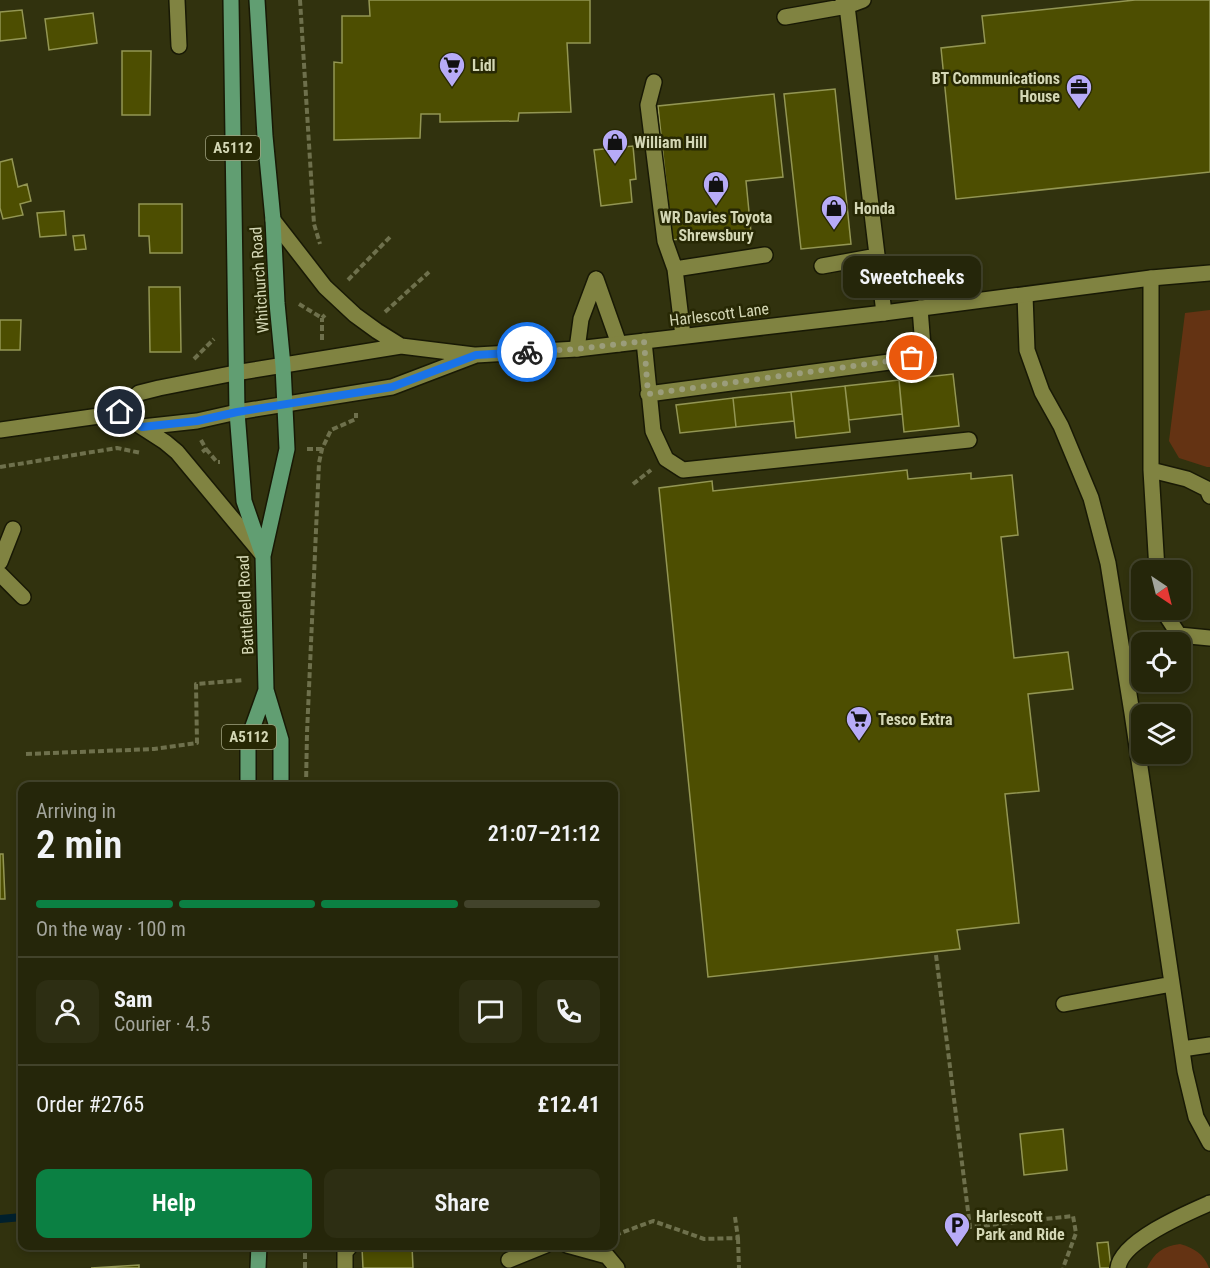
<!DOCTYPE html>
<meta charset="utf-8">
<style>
body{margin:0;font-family:"Roboto Condensed",sans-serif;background:#2d2e13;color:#f1f3f6;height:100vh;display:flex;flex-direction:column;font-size:22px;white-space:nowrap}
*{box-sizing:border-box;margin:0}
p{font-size:20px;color:#a3a59c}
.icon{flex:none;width:33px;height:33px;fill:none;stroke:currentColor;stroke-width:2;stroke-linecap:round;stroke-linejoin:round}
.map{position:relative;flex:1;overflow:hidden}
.panel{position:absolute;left:18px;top:782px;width:600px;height:468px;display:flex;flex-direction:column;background:#25260a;border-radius:12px;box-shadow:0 3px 9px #0003,0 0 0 2px #42432b}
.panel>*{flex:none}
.needle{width:39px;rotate:145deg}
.fabs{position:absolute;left:1131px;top:560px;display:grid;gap:12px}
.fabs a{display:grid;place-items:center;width:60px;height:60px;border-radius:12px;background:#25260a;box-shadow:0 3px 9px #0003,0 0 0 2px #42432b;font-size:30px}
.pin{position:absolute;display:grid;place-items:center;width:51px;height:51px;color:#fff;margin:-26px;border:3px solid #fff;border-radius:50%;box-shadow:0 2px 6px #0007}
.courier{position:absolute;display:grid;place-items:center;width:60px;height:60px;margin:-30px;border:4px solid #1a73e8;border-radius:50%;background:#fff;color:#222;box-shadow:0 2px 8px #0007}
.bubble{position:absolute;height:42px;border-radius:12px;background:#25260a;box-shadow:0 3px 9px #0003,0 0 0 2px #42432b;font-size:20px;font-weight:600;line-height:42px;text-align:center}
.headline em{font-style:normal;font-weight:600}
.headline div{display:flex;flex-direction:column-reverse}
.headline{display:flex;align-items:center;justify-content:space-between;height:102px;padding:0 18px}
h1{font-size:39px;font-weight:600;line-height:45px}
.bar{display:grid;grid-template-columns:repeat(4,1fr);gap:9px 6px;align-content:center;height:72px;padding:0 18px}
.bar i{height:8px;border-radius:4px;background:#42432b}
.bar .selected{background:#0b8043}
.bar p{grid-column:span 4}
.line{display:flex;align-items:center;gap:15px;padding:0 18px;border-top:2px solid #42432b}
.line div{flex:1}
.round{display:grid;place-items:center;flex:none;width:63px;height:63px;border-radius:12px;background:#2d2e13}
.cta{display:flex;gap:12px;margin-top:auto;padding:12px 18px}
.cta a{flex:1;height:69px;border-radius:12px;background:#0b8043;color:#fff;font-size:24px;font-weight:600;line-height:69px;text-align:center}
.cta a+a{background:#2d2e13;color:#f1f3f6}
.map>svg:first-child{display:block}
.green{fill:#643313}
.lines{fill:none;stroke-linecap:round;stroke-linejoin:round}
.stream{stroke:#00202d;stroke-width:8}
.building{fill:#4d4e01;stroke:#939653;stroke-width:1.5}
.service-casing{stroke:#181905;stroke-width:18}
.minor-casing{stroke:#181905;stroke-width:18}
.tertiary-casing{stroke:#181905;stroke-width:18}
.primary-casing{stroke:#181905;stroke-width:18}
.path{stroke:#6e704c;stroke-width:4;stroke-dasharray:6 3;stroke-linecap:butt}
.service{stroke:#808341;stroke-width:15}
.minor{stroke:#808341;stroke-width:15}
.tertiary{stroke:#808341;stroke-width:15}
.primary{stroke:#619e72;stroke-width:15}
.done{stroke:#9b9d7b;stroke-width:6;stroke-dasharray:0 10.8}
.route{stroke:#1a73e8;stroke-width:8}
.labels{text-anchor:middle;stroke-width:5;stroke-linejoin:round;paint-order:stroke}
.shield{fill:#272804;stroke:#a0a280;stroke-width:1.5}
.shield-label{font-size:15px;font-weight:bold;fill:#d4d7b5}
.poi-label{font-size:16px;font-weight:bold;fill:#d4d7b5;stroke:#272804;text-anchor:start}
.street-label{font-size:16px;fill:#d4d7b5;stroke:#272804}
</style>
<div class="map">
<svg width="1210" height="1268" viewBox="0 0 1210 1268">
<rect width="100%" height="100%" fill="#31320e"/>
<path class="green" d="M 1210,310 L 1210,467 L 1207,467 L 1179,458 L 1169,441 L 1185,313 Z
M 1180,1244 C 1194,1248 1204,1254 1209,1268 L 1147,1268 C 1154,1253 1163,1246 1180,1244 Z"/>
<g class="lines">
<path class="stream" d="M 0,1219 L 22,1217"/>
</g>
<path class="building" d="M 369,0 L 590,0 L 590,43 L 567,43 L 571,112 L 519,113 L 518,121 L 440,122 L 440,114 L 421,114 L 420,138 L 334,140 L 334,62 L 342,63 L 342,16 L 370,16 Z
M 1135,0 L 1210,0 L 1210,172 L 956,199 L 941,48 L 985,43 L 982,16 Z
M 22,10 L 26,38 L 0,41 L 0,12 Z
M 93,13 L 97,43 L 49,50 L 45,19 Z
M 122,51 L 151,51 L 150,115 L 122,115 Z
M 835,89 L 851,244 L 801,249 L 784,94 Z
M 774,94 L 783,177 L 746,181 L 751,232 L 672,240 L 658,106 Z
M 633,146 L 636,179 L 630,180 L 632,202 L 601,206 L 594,150 Z
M 12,159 L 18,187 L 27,184 L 31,201 L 20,204 L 23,215 L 3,219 L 0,208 L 0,162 Z
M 139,204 L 182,204 L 182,253 L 150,253 L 149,236 L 139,236 Z
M 64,211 L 66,235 L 40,237 L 37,213 Z
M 84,235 L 86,249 L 75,250 L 73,236 Z
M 149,287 L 180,287 L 181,352 L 150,352 Z
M 0,320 L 21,320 L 20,350 L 0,350 Z
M 953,374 L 959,426 L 904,432 L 899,380 Z
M 899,380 L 902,414 L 849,420 L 845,386 Z
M 845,386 L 850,432 L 796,438 L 791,392 Z
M 791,392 L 794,421 L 736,427 L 733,398 Z
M 733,398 L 736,427 L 680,433 L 676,405 Z
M 907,470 L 908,479 L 971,473 L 971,479 L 1012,475 L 1018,535 L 1001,537 L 1014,658 L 1068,652 L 1073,689 L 1028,694 L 1039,791 L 1005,794 L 1019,923 L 957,930 L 960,949 L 708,977 L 659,488 L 712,481 L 713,491 Z
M 0,854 L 3,854 L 5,899 L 0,899 Z
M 1063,1129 L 1067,1170 L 1024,1175 L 1020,1134 Z
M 1108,1242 L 1111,1268 L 1100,1268 L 1097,1243 Z
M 412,1246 L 413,1268 L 363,1268 L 362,1248 Z
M 139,1265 L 139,1268 L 91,1268 Z"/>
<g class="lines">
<g class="service-casing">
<path id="service" d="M 843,0 L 847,6 L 884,313
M 785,17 L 847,6 L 863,0
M 654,82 L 648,105 L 665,241 L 675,269 L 683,336
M 822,266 L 877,256
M 675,269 L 765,255
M 1151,278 L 1151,470 L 1157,570
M 596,279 L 619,344
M 1025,295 L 1027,350 L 1042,392 L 1061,426 L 1091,498 L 1108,563 L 1132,713 L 1185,1071 L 1196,1117 L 1210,1143
M 644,341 L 653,431 L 666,459 L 683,470 L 969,440
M 577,349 L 581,319 L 596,279
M 648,394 L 912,359 L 923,347 L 920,308
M 1151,470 L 1187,479 L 1207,489 L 1210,496
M 0,562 L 13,529
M 0,574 L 23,597
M 1162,609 L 1179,635 L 1210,638
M 1064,1004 L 1172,984
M 1182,1049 L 1210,1045
M 567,1245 L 607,1256 L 617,1268
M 509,1260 L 546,1245
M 345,1268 L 345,1252 L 351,1245
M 1118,1268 C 1121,1241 1187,1213 1210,1203"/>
</g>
<g class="minor-casing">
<path id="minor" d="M 177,0 L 179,46"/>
</g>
<g class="tertiary-casing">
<path id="tertiary" d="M 273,220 L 325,287 L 355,315 L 377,331 L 401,346 L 474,355
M 120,413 L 139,393 L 159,388 L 235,373 L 401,346
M 142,427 L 197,421 L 237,412 L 392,387 L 476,355 L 577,349 L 884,313 L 1151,278 L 1210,273
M 0,430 L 120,413 L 165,442 L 177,452 L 261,553"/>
</g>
<g class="primary-casing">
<path id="primary" d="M 231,0 L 237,412 L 244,501 L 263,556 L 266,690 L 281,740 L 281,786
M 257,0 L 265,136 L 273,220 L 277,303 L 283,366 L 287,449 L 263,556
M 248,786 L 248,740 L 266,690
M 258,1268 L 259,1245"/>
</g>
<path class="path" d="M 300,0 L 314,224 L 320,244
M 348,280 L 390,237
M 299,304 L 322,318 L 325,315
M 385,312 L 429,272
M 322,340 L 322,318
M 194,359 L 214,339
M 201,440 L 206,449 L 202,452
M 206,449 L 217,462 L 220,462
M 307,449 L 322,449
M 0,467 L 117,448 L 141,453
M 633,484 L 651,470
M 26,754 L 154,749 L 197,743 L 196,684 L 244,680
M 306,786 L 307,733 L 319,463 L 322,449 L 331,430 L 356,419 L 356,413
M 936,955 L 970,1227 L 1073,1216 L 1076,1233 L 1063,1268
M 617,1237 L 618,1234 L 653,1221 L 704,1239 L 738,1238 L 735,1217
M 738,1238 L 739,1268
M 305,1268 L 305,1245"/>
<use href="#service" class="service"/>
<use href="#minor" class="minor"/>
<use href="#tertiary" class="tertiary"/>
<use href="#primary" class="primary"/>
</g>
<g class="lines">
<path class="done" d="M 527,352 L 577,349 L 644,341 L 648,394 L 912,358"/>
<path class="route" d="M 120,412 L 142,427 L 197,421 L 237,412 L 392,387 L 476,355 L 527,352"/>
</g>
<defs>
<g id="supermarket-pin" transform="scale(1.35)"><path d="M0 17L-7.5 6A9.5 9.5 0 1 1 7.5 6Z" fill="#b7abf7" stroke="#272804"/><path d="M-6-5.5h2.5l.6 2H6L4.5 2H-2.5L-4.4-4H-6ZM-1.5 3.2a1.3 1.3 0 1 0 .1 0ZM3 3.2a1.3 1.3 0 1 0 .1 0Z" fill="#111"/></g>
<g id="office-pin" transform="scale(1.35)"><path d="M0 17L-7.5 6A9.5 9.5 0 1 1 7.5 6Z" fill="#b7abf7" stroke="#272804"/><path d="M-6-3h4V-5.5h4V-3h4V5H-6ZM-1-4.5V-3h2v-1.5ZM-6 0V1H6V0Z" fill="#111"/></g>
<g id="shop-pin" transform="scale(1.35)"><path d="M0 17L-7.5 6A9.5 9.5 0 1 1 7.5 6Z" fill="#b7abf7" stroke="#272804"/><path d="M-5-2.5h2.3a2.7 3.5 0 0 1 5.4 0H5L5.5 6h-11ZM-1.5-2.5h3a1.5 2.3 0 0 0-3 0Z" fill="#111"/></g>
<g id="parking-pin" transform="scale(1.35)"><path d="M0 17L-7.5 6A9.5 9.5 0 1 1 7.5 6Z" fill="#b7abf7" stroke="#272804"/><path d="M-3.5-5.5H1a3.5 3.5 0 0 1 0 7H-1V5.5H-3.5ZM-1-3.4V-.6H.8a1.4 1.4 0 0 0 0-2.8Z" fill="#111"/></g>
</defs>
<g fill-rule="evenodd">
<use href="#supermarket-pin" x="452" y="65"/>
<use href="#office-pin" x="1079" y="87"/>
<use href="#shop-pin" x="615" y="142"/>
<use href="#shop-pin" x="716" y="184"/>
<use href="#shop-pin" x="834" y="208"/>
<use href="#supermarket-pin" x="859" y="719"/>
<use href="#parking-pin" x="957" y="1225"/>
</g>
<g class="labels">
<g class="shield">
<rect x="206" y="136" width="54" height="24" rx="4.5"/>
<rect x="222" y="725" width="54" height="24" rx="4.5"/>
</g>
<g class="shield-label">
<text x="233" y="153">A5112</text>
<text x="249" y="742">A5112</text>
</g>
<g class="poi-label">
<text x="472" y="71">Lidl</text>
<text x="1060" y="84" text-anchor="end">BT Communications<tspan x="1060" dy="18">House</tspan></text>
<text x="634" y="148">William Hill</text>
<text x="854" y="214">Honda</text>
<text x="716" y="223" text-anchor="middle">WR Davies Toyota<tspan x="716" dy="18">Shrewsbury</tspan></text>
<text x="878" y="725">Tesco Extra</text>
<text x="976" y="1222">Harlescott<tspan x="976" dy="18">Park and Ride</tspan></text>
</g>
<g class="street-label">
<text transform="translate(259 280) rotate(-94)" y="6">Whitchurch Road</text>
<text transform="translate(719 314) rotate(-7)" y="6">Harlescott Lane</text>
<text transform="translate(245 605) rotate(-93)" y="6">Battlefield Road</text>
</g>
</g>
</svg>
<div class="fabs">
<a><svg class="needle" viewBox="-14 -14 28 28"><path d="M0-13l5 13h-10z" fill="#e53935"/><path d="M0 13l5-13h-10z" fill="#a3a59c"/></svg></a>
<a><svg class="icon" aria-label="locate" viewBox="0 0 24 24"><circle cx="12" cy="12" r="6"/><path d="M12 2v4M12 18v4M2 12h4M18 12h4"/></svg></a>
<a><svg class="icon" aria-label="layers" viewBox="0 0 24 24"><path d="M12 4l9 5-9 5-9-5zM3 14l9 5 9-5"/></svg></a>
</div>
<div class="pin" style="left:912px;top:358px;background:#ea580c"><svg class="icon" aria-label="bag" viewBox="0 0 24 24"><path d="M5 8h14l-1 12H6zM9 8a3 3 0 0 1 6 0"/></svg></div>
<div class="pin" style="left:120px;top:412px;background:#1f2937"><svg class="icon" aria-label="home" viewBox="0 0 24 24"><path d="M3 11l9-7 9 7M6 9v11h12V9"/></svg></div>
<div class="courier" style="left:527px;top:352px"><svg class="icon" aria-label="bike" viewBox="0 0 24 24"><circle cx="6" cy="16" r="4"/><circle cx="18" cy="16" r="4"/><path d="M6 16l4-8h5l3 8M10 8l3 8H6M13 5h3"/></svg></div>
<div class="bubble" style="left:843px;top:256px;width:138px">Sweetcheeks</div>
<section class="panel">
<div class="headline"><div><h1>2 min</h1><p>Arriving in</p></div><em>21:07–21:12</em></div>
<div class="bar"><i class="selected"></i><i class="selected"></i><i class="selected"></i><i></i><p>On the way · 100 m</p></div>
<div class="line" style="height:108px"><a class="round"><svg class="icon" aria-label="person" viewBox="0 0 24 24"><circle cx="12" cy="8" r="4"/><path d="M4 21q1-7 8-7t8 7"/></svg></a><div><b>Sam</b><p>Courier · 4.5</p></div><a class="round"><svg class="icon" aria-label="chat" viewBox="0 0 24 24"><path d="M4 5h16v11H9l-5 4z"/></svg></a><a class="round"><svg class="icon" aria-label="phone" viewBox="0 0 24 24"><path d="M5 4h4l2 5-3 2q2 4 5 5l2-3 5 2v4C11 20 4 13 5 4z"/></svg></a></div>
<div class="line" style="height:78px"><div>Order #2765</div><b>£12.41</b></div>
<div class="cta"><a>Help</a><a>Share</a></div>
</section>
</div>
